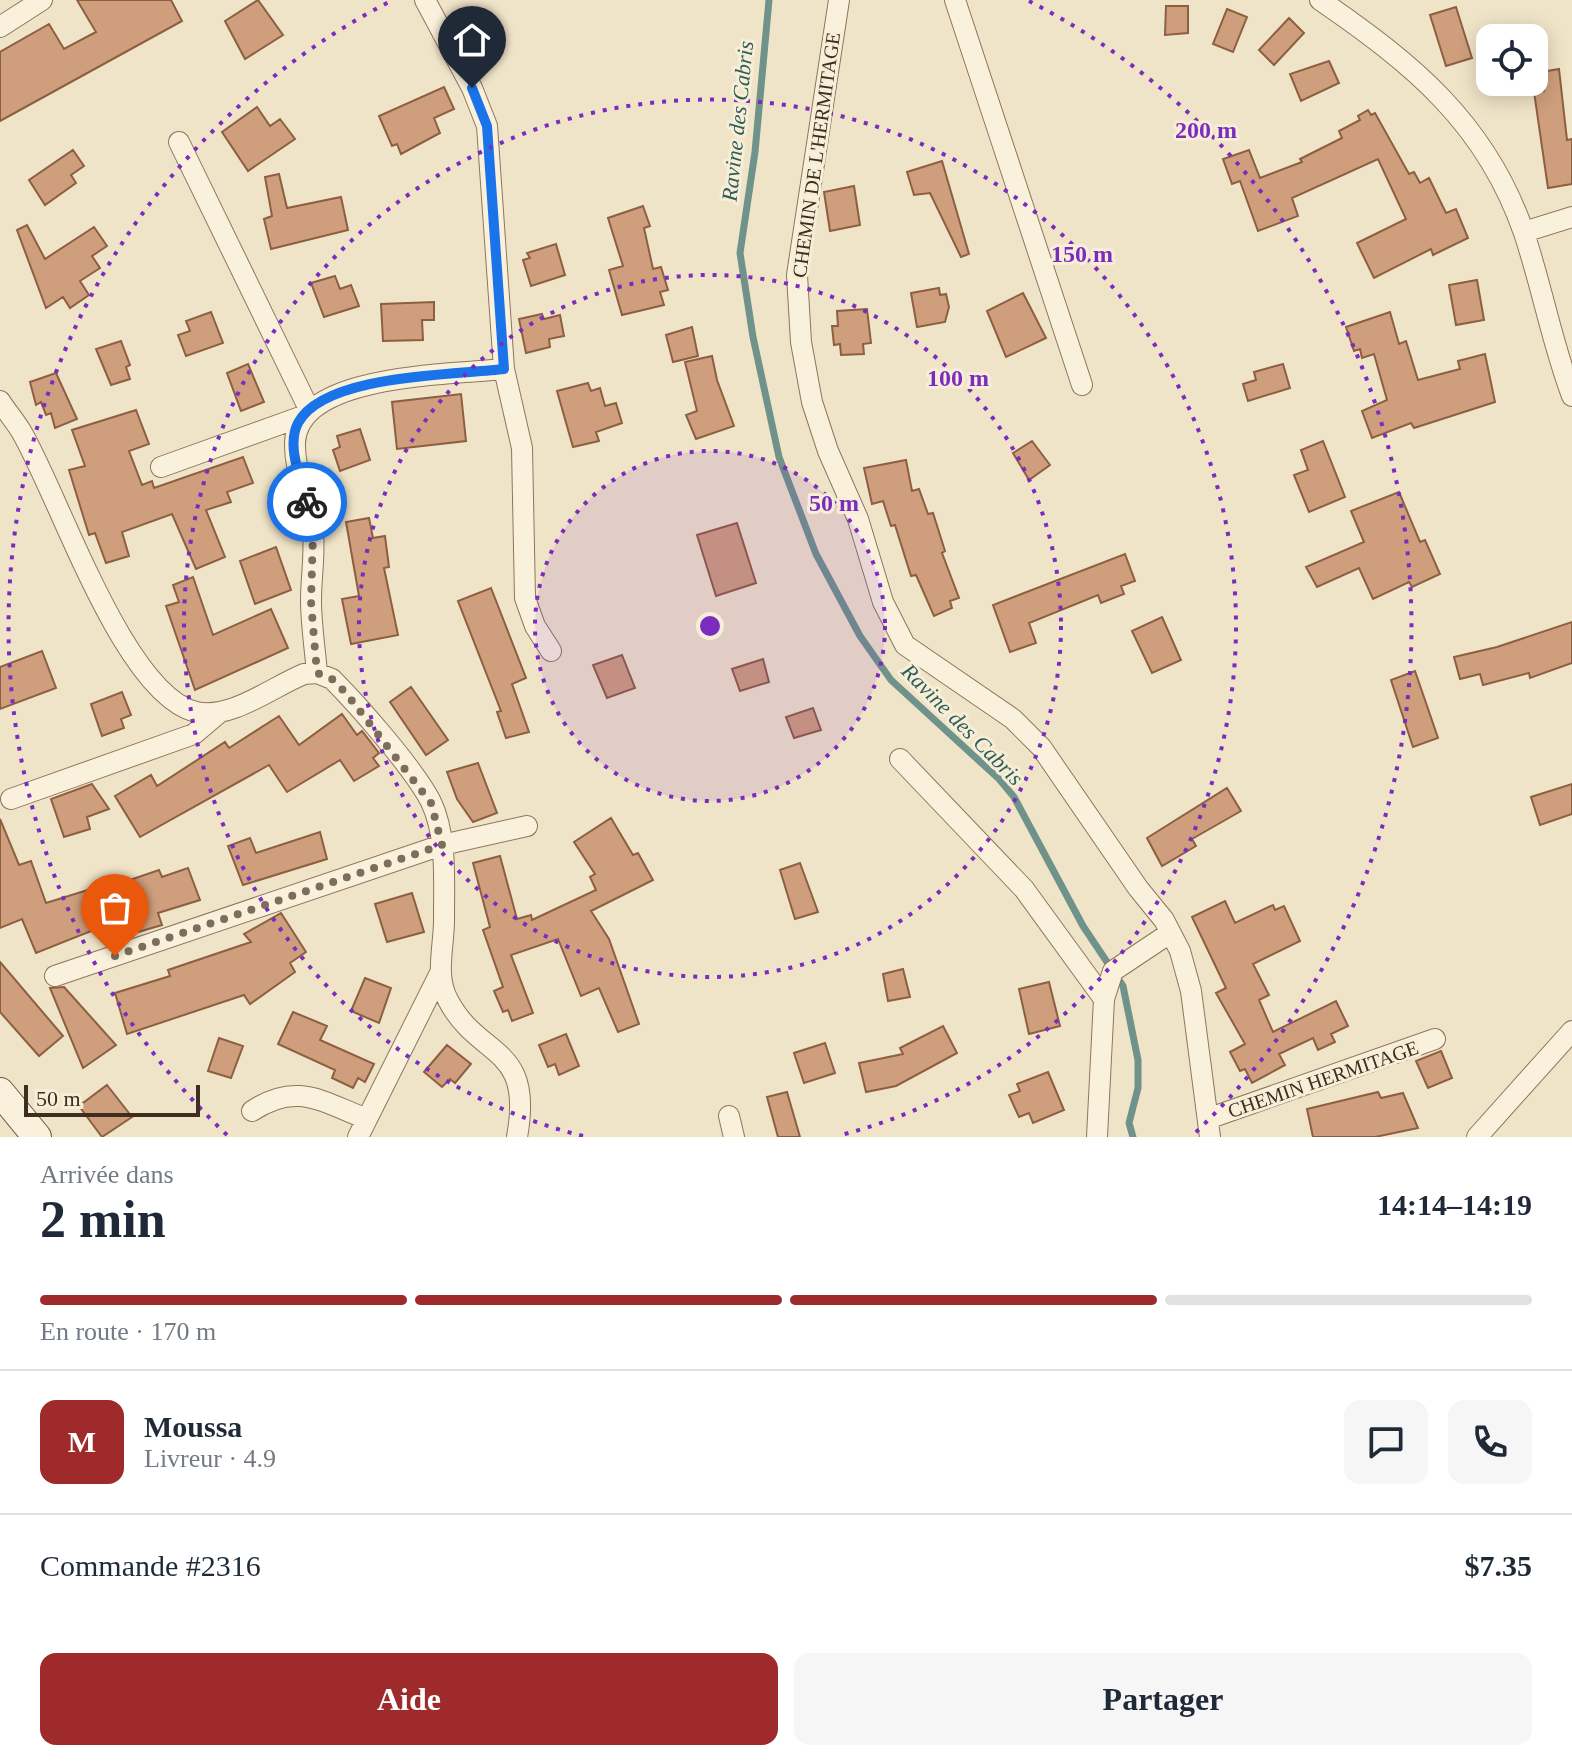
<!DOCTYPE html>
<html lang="fr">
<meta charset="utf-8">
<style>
body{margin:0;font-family:"Times New Roman",serif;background:#f6f6f7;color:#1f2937;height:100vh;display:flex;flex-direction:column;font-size:30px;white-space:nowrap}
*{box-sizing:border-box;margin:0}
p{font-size:26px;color:#747a83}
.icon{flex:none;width:44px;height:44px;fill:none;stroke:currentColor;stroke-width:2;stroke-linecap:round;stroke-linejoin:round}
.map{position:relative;height:1137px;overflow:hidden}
.sheet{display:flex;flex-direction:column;background:#fff;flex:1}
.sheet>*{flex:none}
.buttons{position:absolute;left:1476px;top:24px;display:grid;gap:16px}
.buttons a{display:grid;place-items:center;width:72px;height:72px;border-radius:16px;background:#fff;box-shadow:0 4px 20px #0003;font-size:40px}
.scale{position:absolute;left:24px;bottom:20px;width:176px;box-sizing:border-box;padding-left:8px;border:4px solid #3d2e20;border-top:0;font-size:22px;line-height:28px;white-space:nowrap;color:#3d2e20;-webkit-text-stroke:6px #f7eed8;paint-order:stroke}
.pin{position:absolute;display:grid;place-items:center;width:68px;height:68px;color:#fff;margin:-82px -34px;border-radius:50% 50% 50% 0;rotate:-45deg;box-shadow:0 0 8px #0007}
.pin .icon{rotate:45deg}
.courier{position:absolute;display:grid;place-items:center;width:80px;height:80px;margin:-40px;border:6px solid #1a73e8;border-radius:50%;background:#fff;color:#222;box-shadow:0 2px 10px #0007}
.summary em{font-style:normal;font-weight:700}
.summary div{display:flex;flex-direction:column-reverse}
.summary{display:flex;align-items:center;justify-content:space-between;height:136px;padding:0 40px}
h1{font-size:52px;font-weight:700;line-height:60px}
.bar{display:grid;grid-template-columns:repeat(4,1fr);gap:12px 8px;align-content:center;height:96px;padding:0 40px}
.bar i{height:10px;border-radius:6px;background:#e0e1e3}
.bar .on{background:#9e2a2b}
.bar p{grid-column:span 4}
.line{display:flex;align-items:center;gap:20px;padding:0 40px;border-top:2px solid #e0e1e3}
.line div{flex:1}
.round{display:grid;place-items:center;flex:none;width:84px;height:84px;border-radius:16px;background:#f6f6f7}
.action{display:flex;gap:16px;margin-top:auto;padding:16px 40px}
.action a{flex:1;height:92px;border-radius:16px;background:#9e2a2b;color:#fff;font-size:32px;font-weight:700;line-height:92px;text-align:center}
.action a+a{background:#f6f6f7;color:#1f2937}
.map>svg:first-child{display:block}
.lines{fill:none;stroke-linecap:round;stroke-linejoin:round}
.stream{stroke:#6f938a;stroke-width:7}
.building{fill:#cf9f7d;stroke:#8d5f41;stroke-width:2}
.street-casing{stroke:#8d765c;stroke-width:22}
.secondary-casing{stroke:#6f573f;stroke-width:30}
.street{stroke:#faf1dc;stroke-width:20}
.secondary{stroke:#faf1dc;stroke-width:28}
.done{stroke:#7c6e5b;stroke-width:8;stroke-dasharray:0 14.4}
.route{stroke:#1a73e8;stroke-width:10}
.ring{fill:none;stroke:#7b2cbf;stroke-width:4;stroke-dasharray:4 8}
.labels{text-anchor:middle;stroke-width:6;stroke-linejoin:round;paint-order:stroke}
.street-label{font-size:20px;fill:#3d2e20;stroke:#f7eed8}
.water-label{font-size:22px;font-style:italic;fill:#2f5d5a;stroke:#f7eed8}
.centre{fill:#7b2cbf;stroke:#f7eed8;stroke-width:4}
.ring-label{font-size:24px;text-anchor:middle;font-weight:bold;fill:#7b2cbf;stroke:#f7eed8;stroke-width:6;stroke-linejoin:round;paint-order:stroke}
</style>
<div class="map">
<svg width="1572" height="1137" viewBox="0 0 1572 1137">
<rect width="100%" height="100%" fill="#f0e4c8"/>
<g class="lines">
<path class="stream" d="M 769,0 L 755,152 L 740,253 L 753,337 L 779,457 L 816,554 L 860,636 L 891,680 L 999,779 L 1014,797 L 1083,926 L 1123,986 L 1138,1060 L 1138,1088 L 1129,1123 L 1133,1137"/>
</g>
<path class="building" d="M 77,0 L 171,0 L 182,21 L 0,121 L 0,52 L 49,24 L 64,49 L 96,32 Z
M 258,0 L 283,35 L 245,59 L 225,21 Z
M 1166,6 L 1188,6 L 1188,33 L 1165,35 Z
M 1456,7 L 1472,58 L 1446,66 L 1430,15 Z
M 1227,9 L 1247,17 L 1233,52 L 1213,44 Z
M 1289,18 L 1304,33 L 1274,65 L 1259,50 Z
M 1329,61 L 1339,83 L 1301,101 L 1290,74 Z
M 1559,69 L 1567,140 L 1572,139 L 1572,184 L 1548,188 L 1534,92 L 1544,91 L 1541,72 Z
M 444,87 L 454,109 L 434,118 L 440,133 L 401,154 L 397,144 L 392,146 L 379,116 Z
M 257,107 L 270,126 L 280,119 L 295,139 L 248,171 L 222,132 Z
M 1368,110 L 1371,115 L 1375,113 L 1409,174 L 1414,172 L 1420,183 L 1429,178 L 1446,213 L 1456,209 L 1468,238 L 1433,255 L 1431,249 L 1374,278 L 1357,243 L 1406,219 L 1378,159 L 1292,198 L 1298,216 L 1258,231 L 1240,181 L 1232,184 L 1223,159 L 1249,150 L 1260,178 L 1302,162 L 1300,159 L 1342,138 L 1339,131 L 1360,120 L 1358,116 Z
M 73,150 L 84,166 L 71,175 L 76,183 L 45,205 L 29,180 Z
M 942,161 L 969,254 L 961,257 L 930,193 L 914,195 L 907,172 Z
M 279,174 L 287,208 L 341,197 L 348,230 L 271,249 L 264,219 L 272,216 L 265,177 Z
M 854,186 L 860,225 L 830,231 L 824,192 Z
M 643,206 L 650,226 L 644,228 L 653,269 L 661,267 L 668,290 L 660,292 L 664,305 L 622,315 L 609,270 L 623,266 L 608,218 Z
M 27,225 L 45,259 L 94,227 L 107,246 L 92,256 L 100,268 L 80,281 L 89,295 L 70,308 L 63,297 L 46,308 L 17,230 Z
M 556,244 L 565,275 L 531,286 L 523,260 L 530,258 L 527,253 Z
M 335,276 L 340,289 L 351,285 L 359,306 L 324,317 L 311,283 Z
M 1477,280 L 1484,320 L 1456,325 L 1449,285 Z
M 939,288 L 940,295 L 946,294 L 949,307 L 945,322 L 917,327 L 911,293 Z
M 1023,293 L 1046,338 L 1006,357 L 987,311 Z
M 434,302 L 434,320 L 422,320 L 423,340 L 383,341 L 381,304 Z
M 867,309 L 871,343 L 863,344 L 864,354 L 841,355 L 840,344 L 834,345 L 832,326 L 838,326 L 837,311 Z
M 211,312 L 223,343 L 186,356 L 178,335 L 190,331 L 186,321 Z
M 1390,312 L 1399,344 L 1406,341 L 1418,380 L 1460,369 L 1458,361 L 1485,354 L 1495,402 L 1414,428 L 1411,423 L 1372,438 L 1362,411 L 1387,400 L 1374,354 L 1362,358 L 1360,349 L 1354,351 L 1346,327 Z
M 542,314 L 544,319 L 560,315 L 564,336 L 549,339 L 550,347 L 526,353 L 519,319 Z
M 692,327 L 698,356 L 673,362 L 666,335 Z
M 121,341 L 130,365 L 126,367 L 130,379 L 111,385 L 96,349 Z
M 712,356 L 717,380 L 734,426 L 696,439 L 686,415 L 697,411 L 685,362 Z
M 248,364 L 264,402 L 241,411 L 227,373 Z
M 1283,364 L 1290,388 L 1248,401 L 1243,384 L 1256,380 L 1254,372 Z
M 56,373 L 77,419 L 55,428 L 51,413 L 46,415 L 41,402 L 36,405 L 30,382 Z
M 588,383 L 591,391 L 600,388 L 605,406 L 616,403 L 622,423 L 596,432 L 599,441 L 573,447 L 557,391 Z
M 461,394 L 466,441 L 397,449 L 392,402 Z
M 136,410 L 149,444 L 129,451 L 142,485 L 152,481 L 154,488 L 243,457 L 253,483 L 227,492 L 231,502 L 206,510 L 225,557 L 196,569 L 172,514 L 122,532 L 129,556 L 106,563 L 95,533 L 89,535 L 69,470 L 85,466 L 72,430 Z
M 360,429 L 370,460 L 340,471 L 333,450 L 340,447 L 337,436 Z
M 1032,441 L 1050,465 L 1029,480 L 1013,453 Z
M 1323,441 L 1345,497 L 1309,512 L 1294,475 L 1308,470 L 1301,450 Z
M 906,460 L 912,491 L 919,489 L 928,514 L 933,513 L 945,551 L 942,553 L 959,598 L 950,601 L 952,608 L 934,616 L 916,575 L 911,576 L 895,525 L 891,526 L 883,501 L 872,504 L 864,468 Z
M 1399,492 L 1420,542 L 1425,540 L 1440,574 L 1412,587 L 1409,582 L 1373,599 L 1359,568 L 1317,587 L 1306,567 L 1364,542 L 1351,511 Z
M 369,518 L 373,538 L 385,536 L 389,567 L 384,568 L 398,635 L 351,644 L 342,599 L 359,596 L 346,522 Z
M 737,523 L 756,583 L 716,596 L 697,535 Z
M 276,547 L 291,590 L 255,604 L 240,561 Z
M 1125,554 L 1135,581 L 1121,586 L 1124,594 L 1101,603 L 1098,595 L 1029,623 L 1036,643 L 1010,652 L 993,605 Z
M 193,577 L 213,635 L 271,609 L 288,648 L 195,690 L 166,606 L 179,602 L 173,585 Z
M 491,588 L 526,678 L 512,684 L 529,732 L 506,738 L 497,712 L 501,711 L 458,601 Z
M 1162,617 L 1181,660 L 1152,673 L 1132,631 Z
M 1572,622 L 1572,663 L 1530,678 L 1529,673 L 1483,685 L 1480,674 L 1460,679 L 1454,657 L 1497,647 Z
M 42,651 L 56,688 L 0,709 L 0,667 Z
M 622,655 L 635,688 L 607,698 L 593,665 Z
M 763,659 L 769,682 L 740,691 L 732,669 Z
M 1415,671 L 1438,738 L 1413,747 L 1391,680 Z
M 411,687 L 448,740 L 426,755 L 390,702 Z
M 122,692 L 131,715 L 121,719 L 124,728 L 102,736 L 91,704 Z
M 813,708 L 821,730 L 794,738 L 786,717 Z
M 342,714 L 357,735 L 362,731 L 379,753 L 373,758 L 379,766 L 354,781 L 340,760 L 287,792 L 269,765 L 140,837 L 115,796 L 151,775 L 157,786 L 225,742 L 229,748 L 279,716 L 299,745 Z
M 478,763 L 497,813 L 473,822 L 457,799 L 447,772 Z
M 92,784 L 109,809 L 87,817 L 90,829 L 64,837 L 51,799 Z
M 1572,784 L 1572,814 L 1540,825 L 1531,797 Z
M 1227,788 L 1241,811 L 1192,839 L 1196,846 L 1162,866 L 1147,838 Z
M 611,818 L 633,855 L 638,853 L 653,880 L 591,911 L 609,939 L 639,1024 L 618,1032 L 599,988 L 581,996 L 558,939 L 511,955 L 533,1013 L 512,1021 L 508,1010 L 503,1012 L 494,991 L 503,987 L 483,930 L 490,927 L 473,863 L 500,856 L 517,919 L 531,915 L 532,920 L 596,890 L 590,877 L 595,874 L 574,842 Z
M 0,819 L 19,865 L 31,861 L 46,903 L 94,888 L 95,892 L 159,870 L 162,877 L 188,868 L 200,900 L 158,913 L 162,925 L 111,940 L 106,925 L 36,953 L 22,919 L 0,928 Z
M 320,832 L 327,859 L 243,885 L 228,846 L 250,838 L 256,853 Z
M 800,863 L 818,912 L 795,919 L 780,870 Z
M 412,893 L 424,932 L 387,942 L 375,904 Z
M 1225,901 L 1235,923 L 1273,905 L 1275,910 L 1284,906 L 1300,941 L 1253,964 L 1269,995 L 1259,1000 L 1273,1032 L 1336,1001 L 1348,1026 L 1331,1034 L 1335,1042 L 1318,1050 L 1313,1038 L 1279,1054 L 1285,1065 L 1252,1083 L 1245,1069 L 1240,1071 L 1230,1052 L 1245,1044 L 1216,993 L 1226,988 L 1192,917 Z
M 281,913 L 306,952 L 290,963 L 295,972 L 250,1004 L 244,995 L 127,1034 L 115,993 L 170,976 L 168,970 L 251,942 L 244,934 Z
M 0,962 L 63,1036 L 39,1056 L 0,1012 Z
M 903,969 L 910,997 L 888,1001 L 883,974 Z
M 365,978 L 391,988 L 379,1023 L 351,1011 Z
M 1049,982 L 1060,1026 L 1029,1034 L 1019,989 Z
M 64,987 L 116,1045 L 83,1068 L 50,988 Z
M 293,1012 L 327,1026 L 320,1040 L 374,1064 L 365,1082 L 358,1078 L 353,1088 L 332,1078 L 335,1070 L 278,1044 Z
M 943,1026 L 957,1053 L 896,1086 L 866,1092 L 859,1063 L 903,1054 L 900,1048 Z
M 566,1034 L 579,1066 L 559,1075 L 555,1064 L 548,1067 L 539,1045 Z
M 219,1038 L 243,1046 L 231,1078 L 208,1071 Z
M 825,1043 L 835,1073 L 804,1083 L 794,1053 Z
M 447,1045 L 471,1064 L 455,1083 L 450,1079 L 442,1087 L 424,1072 Z
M 1441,1051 L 1452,1078 L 1428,1088 L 1416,1061 Z
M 1048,1072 L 1064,1110 L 1033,1123 L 1029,1113 L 1019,1117 L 1009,1095 L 1020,1091 L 1017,1084 Z
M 107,1085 L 132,1117 L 102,1137 L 79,1106 Z
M 787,1092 L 800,1137 L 778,1137 L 767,1097 Z
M 1378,1092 L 1381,1098 L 1403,1093 L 1418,1128 L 1375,1137 L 1313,1137 L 1307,1109 Z"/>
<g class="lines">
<g class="street-casing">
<path id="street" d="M 425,0 L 472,88 L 487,126 L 504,369 L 522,448 L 525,598 L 535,626 L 551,651
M 839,0 L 797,275 L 801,342 L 812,402 L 828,451 L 858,519 L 883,602 L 905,645 L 1013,719 L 1041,747 L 1138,888 L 1164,920 L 1180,951 L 1191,991 L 1210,1137
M 955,0 L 1082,385
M 1320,0 C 1413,64 1486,123 1524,233 C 1542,287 1552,343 1572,396
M 0,27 L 42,0
M 179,142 L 309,409
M 1524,232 L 1572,217
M 0,401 C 7,412 15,421 21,431 C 59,495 123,694 196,712 C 231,720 272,687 304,674 L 317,673 L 332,679 C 358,705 415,770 431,802 C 447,835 444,880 444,916 C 445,944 434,974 448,1000 C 479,1060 534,1043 517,1137
M 161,467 L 303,416
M 317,673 C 315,649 311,624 311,600 C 311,578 315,555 313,533 C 311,502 294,474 295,443 C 297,373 452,375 504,369
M 900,759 L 1024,889 L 1104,999
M 11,799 L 194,734 L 220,712
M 55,976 L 442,845 L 527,826
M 252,1111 C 297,1081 322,1102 367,1119
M 729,1116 L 734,1137
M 1210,1118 L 1435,1039
M 358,1137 L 440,973
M 1097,1137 L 1104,999 L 1113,971 L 1170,933
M 1477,1137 L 1572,1031"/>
</g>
<g class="secondary-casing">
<path id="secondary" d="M 0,1092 L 37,1137"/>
</g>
<use href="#street" class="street"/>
<use href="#secondary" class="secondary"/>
</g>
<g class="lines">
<path class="done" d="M 115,956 L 442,845 L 431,803 L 346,693 L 332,679 L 317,673 L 311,602 L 313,532 L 307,502"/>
<path class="route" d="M 307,502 C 301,479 286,446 298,423 C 324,374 454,375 504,369 L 487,126 L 472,88"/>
</g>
<circle cx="710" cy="626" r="175" fill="#7b2cbf" fill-opacity=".12"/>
<g class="ring">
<circle cx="710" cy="626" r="175"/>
<circle cx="710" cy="626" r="351"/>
<path d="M583 1136A526 526 0 1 1 837 1136"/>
<path d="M227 1135A702 702 0 0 1 391 1M1029 1A702 702 0 0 1 1193 1135"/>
</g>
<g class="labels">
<g class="street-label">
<text transform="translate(816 155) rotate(-82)" y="7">CHEMIN DE L'HERMITAGE</text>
<text transform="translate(1323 1079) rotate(-19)" y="7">CHEMIN HERMITAGE</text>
</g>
<g class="water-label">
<text transform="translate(737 121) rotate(-84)" y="8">Ravine des Cabris</text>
<text transform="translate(963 724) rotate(45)" y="8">Ravine des Cabris</text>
</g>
</g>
<circle cx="710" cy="626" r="12" class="centre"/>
<g class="ring-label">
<text x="1206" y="138">200 m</text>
<text x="1082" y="262">150 m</text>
<text x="958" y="386">100 m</text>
<text x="834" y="511">50 m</text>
</g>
</svg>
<div class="buttons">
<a><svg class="icon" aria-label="locate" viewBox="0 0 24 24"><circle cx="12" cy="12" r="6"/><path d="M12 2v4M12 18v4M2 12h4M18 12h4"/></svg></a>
</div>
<div class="scale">50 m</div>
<div class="pin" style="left:115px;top:956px;background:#ea580c"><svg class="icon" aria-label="bag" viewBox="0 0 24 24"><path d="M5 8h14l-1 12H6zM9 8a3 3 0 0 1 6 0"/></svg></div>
<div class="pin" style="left:472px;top:88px;background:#1f2937"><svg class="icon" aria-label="home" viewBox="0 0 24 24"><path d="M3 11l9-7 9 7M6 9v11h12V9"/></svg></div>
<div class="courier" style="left:307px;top:502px"><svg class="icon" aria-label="bike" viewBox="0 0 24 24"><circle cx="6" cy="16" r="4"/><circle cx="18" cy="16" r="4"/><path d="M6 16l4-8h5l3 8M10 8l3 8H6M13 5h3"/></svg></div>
</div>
<section class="sheet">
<div class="summary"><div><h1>2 min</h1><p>Arrivée dans</p></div><em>14:14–14:19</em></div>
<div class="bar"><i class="on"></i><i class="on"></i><i class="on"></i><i></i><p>En route · 170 m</p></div>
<div class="line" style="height:144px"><b class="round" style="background:#9e2a2b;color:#fff">M</b><div><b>Moussa</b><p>Livreur · 4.9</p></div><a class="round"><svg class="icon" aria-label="chat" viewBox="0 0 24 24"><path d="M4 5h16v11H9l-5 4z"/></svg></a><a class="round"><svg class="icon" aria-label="phone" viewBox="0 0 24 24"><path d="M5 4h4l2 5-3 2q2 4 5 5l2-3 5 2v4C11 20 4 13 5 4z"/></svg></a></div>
<div class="line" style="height:104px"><div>Commande #2316</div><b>$7.35</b></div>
<div class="action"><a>Aide</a><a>Partager</a></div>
</section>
